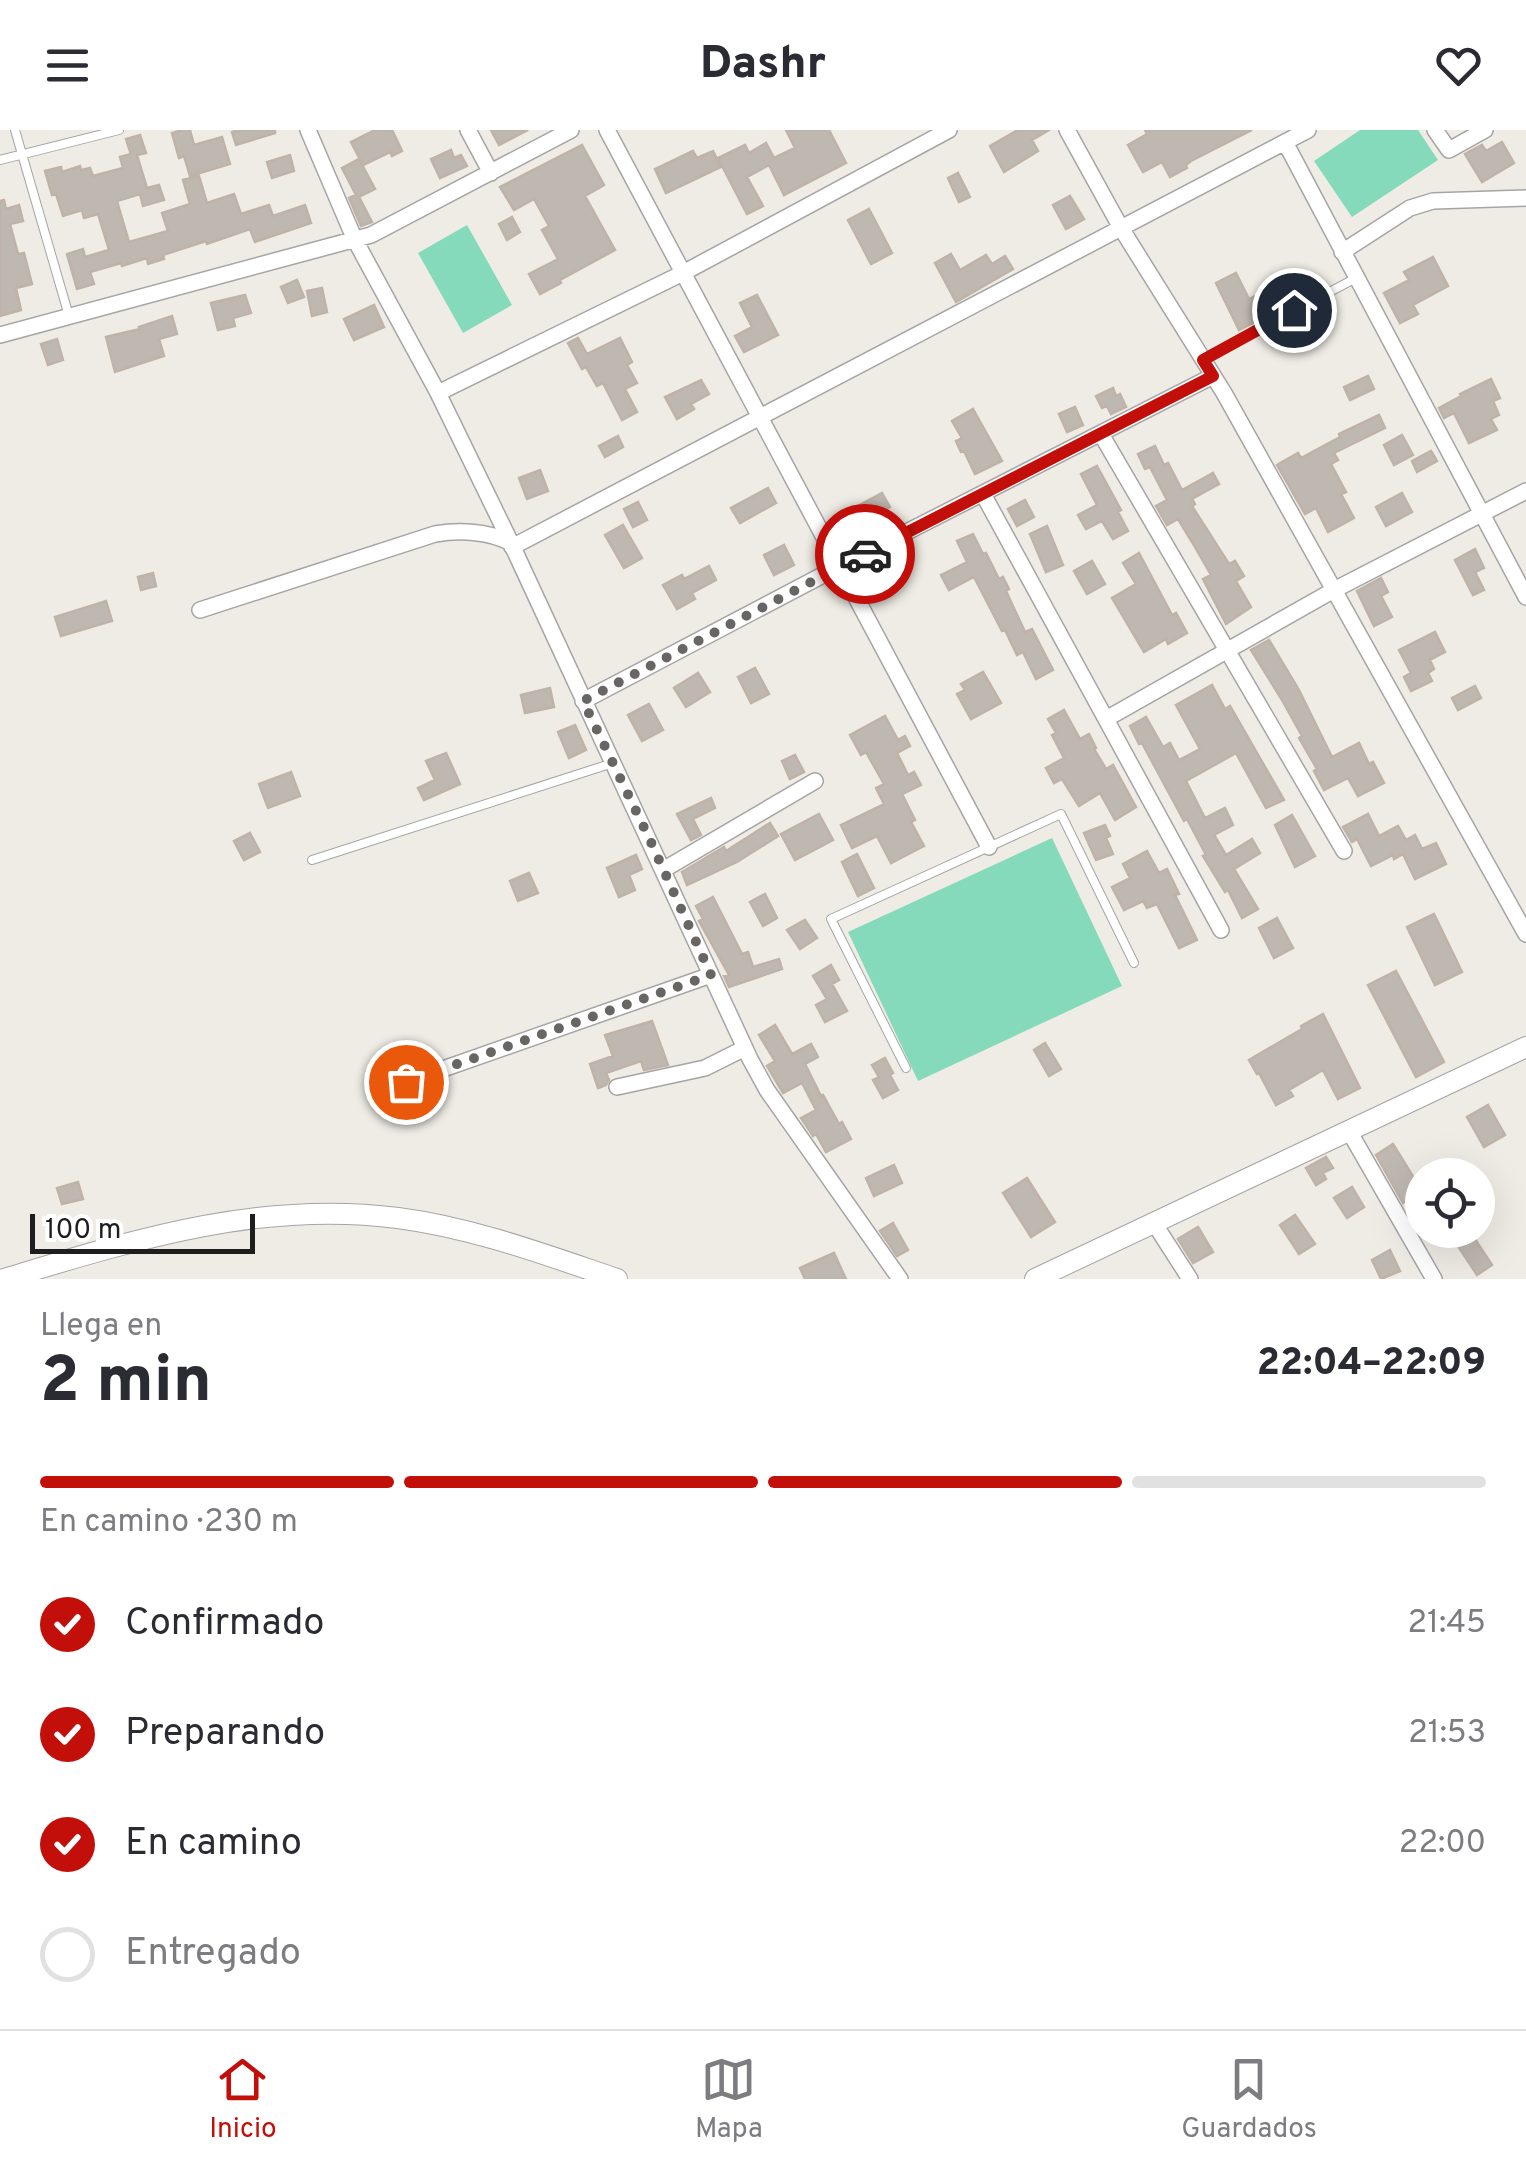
<!DOCTYPE html>
<html lang="es">
<meta charset="utf-8">
<style>
body{margin:0;font-family:Overpass,sans-serif;background:#f2f2f3;color:#2b2b33;height:100vh;display:flex;flex-direction:column;font-size:38px;white-space:nowrap}
*{box-sizing:border-box;margin:0}
p{font-size:32px;color:#7c7c81}
.icon{flex:none;width:55px;height:55px;fill:none;stroke:currentColor;stroke-width:2;stroke-linecap:round;stroke-linejoin:round}
.map{position:relative;height:1149px;overflow:hidden}
.sheet{display:flex;flex-direction:column;background:#fff;flex:1}
.sheet>*{flex:none}
.buttons{position:absolute;left:1405px;top:1028px;display:grid;gap:20px}
.buttons a{display:grid;place-items:center;width:90px;height:90px;border-radius:50%;background:#fff;box-shadow:0 10px 40px #0002;font-size:50px}
.scale{position:absolute;left:30px;bottom:25px;width:225px;box-sizing:border-box;padding-left:10px;border:5px solid #1e1e1e;border-top:0;font-size:28px;line-height:35px;white-space:nowrap;color:#1e1e1e;-webkit-text-stroke:8px #fff;paint-order:stroke}
.pin{position:absolute;display:grid;place-items:center;width:85px;height:85px;color:#fff;margin:-42px;border:5px solid #fff;border-radius:50%;box-shadow:0 2px 10px #0007}
.courier{position:absolute;display:grid;place-items:center;width:100px;height:100px;margin:-50px;border:8px solid #c20f0a;border-radius:50%;background:#fff;color:#222;box-shadow:0 2px 12px #0007}
.headline em{font-style:normal;font-weight:800}
.headline div{display:flex;flex-direction:column-reverse}
.headline{display:flex;align-items:center;justify-content:space-between;height:170px;padding:0 40px}
h1{font-size:65px;font-weight:800;line-height:75px}
.bar{display:grid;grid-template-columns:repeat(4,1fr);gap:15px 10px;align-content:center;height:120px;padding:0 40px}
.bar i{height:12px;border-radius:8px;background:#e1e1e2}
.bar .current{background:#c20f0a}
.bar p{grid-column:span 4}
ol{padding:0 40px;list-style:none}
li{display:flex;align-items:center;gap:30px;height:110px}
li p{margin-inline-start:auto}
li .icon{padding:10px;border-radius:50%;background:#c20f0a;color:#fff;stroke-width:4}
li:last-child{color:#7c7c81}
li i{width:55px;height:55px;border:5px solid #e1e1e2;border-radius:50%}
header{display:flex;justify-content:space-between;align-items:center;height:130px;padding:0 40px;background:#fff;font-size:45px;font-weight:800}
.tabs{display:flex;justify-content:space-around;align-items:center;height:140px;border-top:2px solid #e1e1e2;background:#fff;font-size:28px;color:#7c7c81}
.tabs a{display:grid;justify-items:center;gap:5px}
.tabs .current{color:#c20f0a}
.map>svg:first-child{display:block}
.pitch{fill:#86dabc}
.building{fill:#bfb8b1;stroke:#bfb3a8;stroke-width:2.5}
.lines{fill:none;stroke-linecap:round;stroke-linejoin:round}
.service-casing{stroke:#a5a5a5;stroke-width:10}
.minor-casing{stroke:#a5a5a5;stroke-width:18}
.tertiary-casing{stroke:#a5a5a5;stroke-width:22}
.service{stroke:#fff;stroke-width:8}
.minor{stroke:#fff;stroke-width:15}
.tertiary{stroke:#fff;stroke-width:20}
.done{stroke:#676664;stroke-width:10;stroke-dasharray:0 18}
.route{stroke:#c20f0a;stroke-width:12}
</style>
<header><svg class="icon" aria-label="menu" viewBox="0 0 24 24"><path d="M4 6h16M4 12h16M4 18h16"/></svg>Dashr<svg class="icon" aria-label="heart" viewBox="0 0 24 24"><path d="M12 20l-8-8c-3-5 5-10 8-4 3-6 11-1 8 4z"/></svg></header>
<div class="map">
<svg width="1526" height="1149" viewBox="0 0 1526 1149">
<rect width="100%" height="100%" fill="#efece5"/>
<path class="pitch" d="M 1360,0 L 1418,0 L 1438,30 L 1352,87 L 1314,31 Z
M 467,95 L 512,175 L 463,203 L 418,123 Z
M 1052,708 L 1122,856 L 918,951 L 848,802 Z"/>
<path class="building" d="M 183,0 L 190,0 L 194,15 L 222,7 L 230,34 L 190,46 L 184,26 L 179,28 L 172,3 Z
M 239,0 L 275,0 L 275,3 L 236,15 L 232,2 Z
M 375,0 L 392,0 L 402,21 L 392,26 L 390,22 L 363,35 L 351,12 Z
M 491,0 L 528,0 L 499,15 Z
M 786,0 L 829,0 L 846,33 L 784,65 L 769,35 L 747,47 L 763,76 L 747,84 L 718,28 L 745,15 L 749,23 L 766,13 L 774,28 L 795,18 Z
M 1018,0 L 1049,0 L 1032,10 L 1038,21 L 1004,42 L 990,16 Z
M 1145,0 L 1252,0 L 1191,31 L 1186,35 L 1187,38 L 1170,47 L 1162,32 L 1143,42 L 1128,15 L 1147,4 Z
M 140,5 L 146,23 L 137,25 L 147,58 L 159,55 L 164,70 L 143,76 L 140,64 L 117,71 L 129,112 L 168,101 L 162,83 L 190,74 L 183,50 L 199,46 L 207,73 L 234,64 L 241,84 L 269,75 L 273,86 L 305,75 L 311,93 L 255,112 L 250,99 L 207,114 L 206,111 L 163,125 L 164,129 L 148,134 L 147,128 L 122,136 L 121,133 L 90,142 L 94,154 L 77,159 L 67,124 L 83,119 L 85,127 L 109,120 L 98,84 L 84,88 L 82,80 L 63,86 L 56,64 L 52,65 L 45,41 L 61,37 L 62,42 L 80,36 L 81,40 L 90,38 L 93,46 L 123,38 L 120,27 L 131,24 L 126,9 Z
M 1502,12 L 1514,33 L 1482,52 L 1465,24 L 1482,15 L 1486,21 Z
M 582,15 L 604,55 L 585,66 L 615,120 L 560,150 L 561,153 L 540,164 L 529,144 L 558,129 L 542,100 L 549,96 L 534,69 L 514,80 L 500,57 Z
M 451,20 L 454,28 L 461,25 L 467,36 L 440,48 L 431,29 Z
M 693,21 L 697,28 L 713,21 L 721,37 L 666,63 L 655,39 Z
M 290,25 L 294,41 L 272,48 L 267,32 Z
M 359,29 L 375,59 L 359,67 L 372,92 L 361,96 L 349,68 L 356,65 L 342,38 Z
M 958,43 L 970,67 L 959,72 L 948,48 Z
M 1070,66 L 1084,89 L 1066,99 L 1053,75 Z
M 4,70 L 6,79 L 19,75 L 23,91 L 10,94 L 18,124 L 24,123 L 32,154 L 16,158 L 21,180 L 0,186 L 0,71 Z
M 869,79 L 892,123 L 871,134 L 848,90 Z
M 512,87 L 520,102 L 507,110 L 499,94 Z
M 951,124 L 960,140 L 986,125 L 992,134 L 1005,126 L 1013,139 L 956,172 L 935,133 Z
M 1433,127 L 1448,156 L 1413,175 L 1418,184 L 1400,193 L 1384,163 L 1409,150 L 1404,142 Z
M 1236,143 L 1249,169 L 1287,150 L 1296,171 L 1239,200 L 1216,153 Z
M 297,150 L 304,167 L 288,173 L 281,157 Z
M 322,158 L 327,182 L 312,186 L 307,161 Z
M 245,165 L 251,183 L 233,188 L 235,196 L 218,200 L 211,173 Z
M 757,165 L 778,205 L 744,222 L 735,206 L 752,197 L 740,173 Z
M 374,175 L 384,197 L 354,210 L 344,189 Z
M 172,186 L 177,204 L 159,209 L 164,226 L 115,242 L 106,207 L 140,199 L 139,197 Z
M 578,208 L 587,224 L 620,208 L 632,232 L 627,235 L 637,253 L 625,259 L 637,282 L 622,290 L 603,253 L 597,256 L 586,237 L 582,239 L 568,213 Z
M 57,209 L 63,230 L 48,235 L 41,214 Z
M 1368,246 L 1374,259 L 1350,270 L 1344,257 Z
M 1491,249 L 1500,268 L 1493,271 L 1499,285 L 1491,289 L 1497,300 L 1469,313 L 1454,283 L 1444,288 L 1439,278 L 1461,266 L 1460,264 Z
M 701,250 L 709,264 L 691,274 L 694,279 L 677,289 L 665,267 Z
M 1113,258 L 1116,266 L 1120,264 L 1126,277 L 1111,284 L 1107,276 L 1102,278 L 1096,266 Z
M 1075,277 L 1083,295 L 1067,302 L 1059,284 Z
M 973,279 L 1002,331 L 975,344 L 964,321 L 961,322 L 956,311 L 962,308 L 952,291 Z
M 1379,285 L 1385,298 L 1334,323 L 1338,330 L 1331,334 L 1346,362 L 1341,364 L 1354,388 L 1328,402 L 1316,378 L 1305,384 L 1277,335 L 1298,323 L 1301,328 L 1340,307 L 1339,304 Z
M 1402,305 L 1413,325 L 1394,335 L 1384,315 Z
M 618,306 L 623,317 L 605,327 L 599,316 Z
M 1155,316 L 1164,335 L 1168,333 L 1182,360 L 1213,343 L 1219,354 L 1192,369 L 1195,374 L 1192,376 L 1229,434 L 1235,431 L 1244,446 L 1236,451 L 1251,477 L 1226,494 L 1203,449 L 1211,445 L 1192,412 L 1178,389 L 1167,395 L 1156,376 L 1167,370 L 1150,337 L 1145,339 L 1138,324 Z
M 1431,321 L 1437,331 L 1417,342 L 1412,331 Z
M 1097,336 L 1121,380 L 1118,382 L 1128,401 L 1113,409 L 1102,391 L 1086,399 L 1078,385 L 1097,375 L 1081,344 Z
M 540,340 L 548,361 L 527,369 L 519,348 Z
M 768,358 L 776,373 L 740,393 L 731,378 Z
M 882,363 L 890,377 L 866,390 L 858,376 Z
M 1402,363 L 1412,382 L 1386,396 L 1376,377 Z
M 1025,370 L 1034,387 L 1017,396 L 1008,379 Z
M 638,372 L 647,390 L 633,397 L 624,379 Z
M 623,395 L 642,428 L 624,438 L 605,405 Z
M 1047,396 L 1063,435 L 1046,442 L 1030,404 Z
M 973,404 L 983,424 L 986,423 L 999,449 L 1003,447 L 1009,459 L 1006,461 L 1025,502 L 1032,499 L 1053,540 L 1036,549 L 1023,522 L 1017,525 L 1005,500 L 1002,501 L 974,447 L 949,460 L 941,445 L 967,432 L 957,411 Z
M 784,415 L 794,435 L 774,445 L 764,425 Z
M 1475,419 L 1484,438 L 1475,442 L 1484,460 L 1473,465 L 1455,430 Z
M 1139,423 L 1172,485 L 1176,483 L 1187,503 L 1168,514 L 1166,509 L 1144,522 L 1112,468 L 1136,454 L 1123,433 Z
M 1092,431 L 1105,454 L 1087,464 L 1074,441 Z
M 709,436 L 716,450 L 692,463 L 695,469 L 677,479 L 663,455 L 682,445 L 684,449 Z
M 153,443 L 156,456 L 141,460 L 138,447 Z
M 1381,448 L 1388,462 L 1381,466 L 1392,487 L 1374,496 L 1357,461 Z
M 106,471 L 112,491 L 61,506 L 55,487 Z
M 1435,502 L 1445,522 L 1430,530 L 1434,539 L 1428,543 L 1432,551 L 1411,561 L 1404,547 L 1411,543 L 1399,520 Z
M 1269,510 L 1299,560 L 1332,627 L 1359,613 L 1369,634 L 1373,632 L 1384,653 L 1358,666 L 1348,648 L 1324,660 L 1314,641 L 1317,639 L 1299,608 L 1302,606 L 1282,570 L 1251,520 Z
M 755,538 L 769,564 L 751,573 L 738,547 Z
M 983,542 L 1001,573 L 971,589 L 957,564 L 965,560 L 961,554 Z
M 698,543 L 710,562 L 686,577 L 674,558 Z
M 1212,555 L 1225,579 L 1230,576 L 1284,670 L 1266,678 L 1236,623 L 1186,651 L 1205,688 L 1225,678 L 1233,695 L 1214,705 L 1226,725 L 1252,709 L 1260,723 L 1234,739 L 1258,779 L 1242,788 L 1228,760 L 1225,762 L 1203,726 L 1206,725 L 1187,689 L 1184,691 L 1142,613 L 1139,614 L 1130,596 L 1146,587 L 1163,617 L 1170,613 L 1179,630 L 1200,619 L 1176,575 Z
M 1475,556 L 1481,568 L 1458,580 L 1452,568 Z
M 550,558 L 554,577 L 525,583 L 521,565 Z
M 649,574 L 663,600 L 642,611 L 628,585 Z
M 1064,580 L 1080,609 L 1089,604 L 1096,618 L 1094,619 L 1106,639 L 1113,635 L 1136,677 L 1115,690 L 1100,663 L 1079,676 L 1062,649 L 1054,653 L 1046,638 L 1064,628 L 1052,605 L 1056,603 L 1048,589 Z
M 885,586 L 898,610 L 905,606 L 910,616 L 897,623 L 908,645 L 914,642 L 921,655 L 902,664 L 915,690 L 911,692 L 924,716 L 891,733 L 877,706 L 852,718 L 841,695 L 884,674 L 876,658 L 884,654 L 866,622 L 861,625 L 850,605 Z
M 575,595 L 586,620 L 569,628 L 558,602 Z
M 446,623 L 460,654 L 424,670 L 418,658 L 435,650 L 426,631 Z
M 795,625 L 804,642 L 790,649 L 782,631 Z
M 291,642 L 300,666 L 268,678 L 259,654 Z
M 711,668 L 715,678 L 693,689 L 701,705 L 691,710 L 677,684 Z
M 819,684 L 833,710 L 795,730 L 781,704 Z
M 1368,684 L 1379,706 L 1398,696 L 1406,710 L 1415,705 L 1422,719 L 1436,713 L 1446,734 L 1415,749 L 1403,724 L 1394,729 L 1393,725 L 1371,736 L 1357,709 L 1352,712 L 1343,697 Z
M 1292,685 L 1315,726 L 1295,737 L 1275,695 Z
M 770,693 L 778,706 L 737,732 L 687,755 L 682,742 L 724,717 L 726,721 Z
M 1105,695 L 1110,706 L 1106,708 L 1113,724 L 1096,730 L 1084,703 Z
M 250,703 L 260,722 L 244,730 L 234,711 Z
M 1147,721 L 1159,743 L 1167,739 L 1179,764 L 1175,765 L 1197,810 L 1179,818 L 1157,774 L 1147,778 L 1143,771 L 1124,780 L 1112,757 L 1130,748 L 1123,734 Z
M 857,724 L 874,758 L 858,766 L 842,732 Z
M 636,725 L 642,739 L 629,745 L 635,760 L 619,767 L 607,738 Z
M 529,743 L 538,763 L 518,771 L 510,751 Z
M 765,764 L 777,788 L 763,796 L 750,772 Z
M 713,767 L 742,824 L 748,822 L 753,837 L 779,829 L 782,839 L 729,857 L 724,846 L 729,845 L 699,791 L 703,789 L 696,776 Z
M 1434,784 L 1462,842 L 1435,855 L 1407,797 Z
M 1277,788 L 1293,818 L 1274,828 L 1259,798 Z
M 805,790 L 817,808 L 800,819 L 787,800 Z
M 831,835 L 839,850 L 832,854 L 847,881 L 825,892 L 816,875 L 827,869 L 813,846 Z
M 1396,841 L 1444,932 L 1416,947 L 1368,855 Z
M 1323,884 L 1360,958 L 1338,969 L 1323,940 L 1289,960 L 1293,966 L 1276,975 L 1259,943 L 1257,944 L 1249,930 L 1302,899 L 1301,896 Z
M 652,891 L 668,935 L 644,940 L 641,931 L 606,943 L 609,950 L 606,955 L 598,958 L 590,934 L 613,926 L 605,905 Z
M 775,895 L 792,924 L 811,914 L 818,927 L 805,934 L 821,966 L 823,965 L 839,994 L 842,992 L 851,1009 L 826,1022 L 816,1004 L 813,1006 L 801,988 L 816,980 L 802,953 L 783,963 L 767,936 L 775,931 L 759,905 Z
M 1045,913 L 1061,939 L 1049,946 L 1034,920 Z
M 885,928 L 893,943 L 890,945 L 898,960 L 883,968 L 873,950 L 879,947 L 872,935 Z
M 1488,975 L 1505,1005 L 1484,1017 L 1467,987 Z
M 1393,1014 L 1422,1061 L 1403,1073 L 1376,1025 Z
M 1326,1027 L 1333,1038 L 1323,1043 L 1326,1049 L 1316,1055 L 1306,1038 Z
M 894,1035 L 902,1053 L 874,1066 L 866,1048 Z
M 1027,1048 L 1055,1092 L 1031,1107 L 1003,1063 Z
M 78,1052 L 83,1069 L 62,1074 L 57,1058 Z
M 1352,1057 L 1364,1077 L 1347,1088 L 1334,1068 Z
M 1295,1085 L 1315,1114 L 1299,1124 L 1280,1095 Z
M 893,1093 L 908,1120 L 897,1126 L 880,1101 Z
M 1198,1097 L 1213,1122 L 1193,1133 L 1178,1109 Z
M 1442,1100 L 1469,1100 L 1492,1135 L 1477,1145 L 1456,1113 L 1452,1116 Z
M 1390,1120 L 1400,1141 L 1381,1149 L 1372,1130 Z
M 834,1123 L 846,1149 L 805,1149 L 800,1138 Z"/>
<g class="lines">
<g class="service-casing">
<path id="service" d="M 15,0 L 69,186
M 0,30 L 119,0
M 1203,229 L 1356,148
M 312,730 L 613,633
M 906,938 L 831,789 L 1061,684 L 1134,833"/>
</g>
<g class="minor-casing">
<path id="minor" d="M 308,0 L 355,110 L 438,263 L 511,413 L 750,929 L 767,960 L 900,1149
M 468,0 L 491,43
M 607,0 L 989,717
M 1067,0 L 1121,98 L 1224,263 L 1526,804
M 1435,0 L 1449,20 L 1485,0
M 1285,12 L 1526,467
M 1342,122 L 1410,78 L 1433,71 L 1526,68
M 0,205 L 371,105 L 571,0
M 438,263 L 683,143 L 949,0
M 1101,304 L 1344,721
M 983,364 L 1221,800
M 512,417 L 1308,0
M 200,480 L 435,404 C 459,400 489,401 511,413
M 583,571 L 840,436 L 1213,246
M 1106,589 L 1334,460 L 1526,361
M 663,740 L 815,651
M 406,952 L 711,845
M 617,957 L 705,938 L 745,918
M 1349,1001 L 1434,1149
M 1154,1093 L 1190,1149"/>
</g>
<g class="tertiary-casing">
<path id="tertiary" d="M 4,1149 C 134,1110 260,1070 398,1088 C 474,1098 546,1125 617,1149
M 1035,1149 L 1526,917"/>
</g>
<use href="#service" class="service"/>
<use href="#minor" class="minor"/>
<use href="#tertiary" class="tertiary"/>
</g>
<g class="lines">
<path class="done" d="M 406,952 L 711,845 L 650,710 L 583,571 L 865,424"/>
<path class="route" d="M 865,424 L 1213,246 L 1203,230 L 1294,180"/>
</g>
</svg>
<div class="buttons">
<a><svg class="icon" aria-label="locate" viewBox="0 0 24 24"><circle cx="12" cy="12" r="6"/><path d="M12 2v4M12 18v4M2 12h4M18 12h4"/></svg></a>
</div>
<div class="scale">100 m</div>
<div class="pin" style="left:406px;top:952px;background:#ea580c"><svg class="icon" aria-label="bag" viewBox="0 0 24 24"><path d="M5 8h14l-1 12H6zM9 8a3 3 0 0 1 6 0"/></svg></div>
<div class="pin" style="left:1294px;top:180px;background:#1f2937"><svg class="icon" aria-label="home" viewBox="0 0 24 24"><path d="M3 11l9-7 9 7M6 9v11h12V9"/></svg></div>
<div class="courier" style="left:865px;top:424px"><svg class="icon" aria-label="car" viewBox="0 0 24 24"><path d="M5 17H2v-5l4-1 3-4h7l3 4 3 1v5h-3M9 17h6M6 11h13"/><circle cx="7" cy="17" r="2"/><circle cx="17" cy="17" r="2"/></svg></div>
</div>
<section class="sheet">
<div class="headline"><div><h1>2 min</h1><p>Llega en</p></div><em>22:04–22:09</em></div>
<div class="bar"><i class="current"></i><i class="current"></i><i class="current"></i><i></i><p>En camino · 230 m</p></div>
<ol>
<li><svg class="icon" aria-label="check" viewBox="0 0 24 24"><path d="M5 12l5 5 9-10"/></svg>Confirmado<p>21:45</p></li>
<li><svg class="icon" aria-label="check" viewBox="0 0 24 24"><path d="M5 12l5 5 9-10"/></svg>Preparando<p>21:53</p></li>
<li><svg class="icon" aria-label="check" viewBox="0 0 24 24"><path d="M5 12l5 5 9-10"/></svg>En camino<p>22:00</p></li>
<li><i></i>Entregado</li>
</ol>
</section>
<nav class="tabs">
<a class="current"><svg class="icon" aria-label="home" viewBox="0 0 24 24"><path d="M3 11l9-7 9 7M6 9v11h12V9"/></svg>Inicio</a>
<a><svg class="icon" aria-label="map" viewBox="0 0 24 24"><path d="M3 6l6-2 6 2 6-2v14l-6 2-6-2-6 2zM9 4v14M15 6v14"/></svg>Mapa</a>
<a><svg class="icon" aria-label="saved" viewBox="0 0 24 24"><path d="M7 4h10v16l-5-4-5 4z"/></svg>Guardados</a>
</nav>
